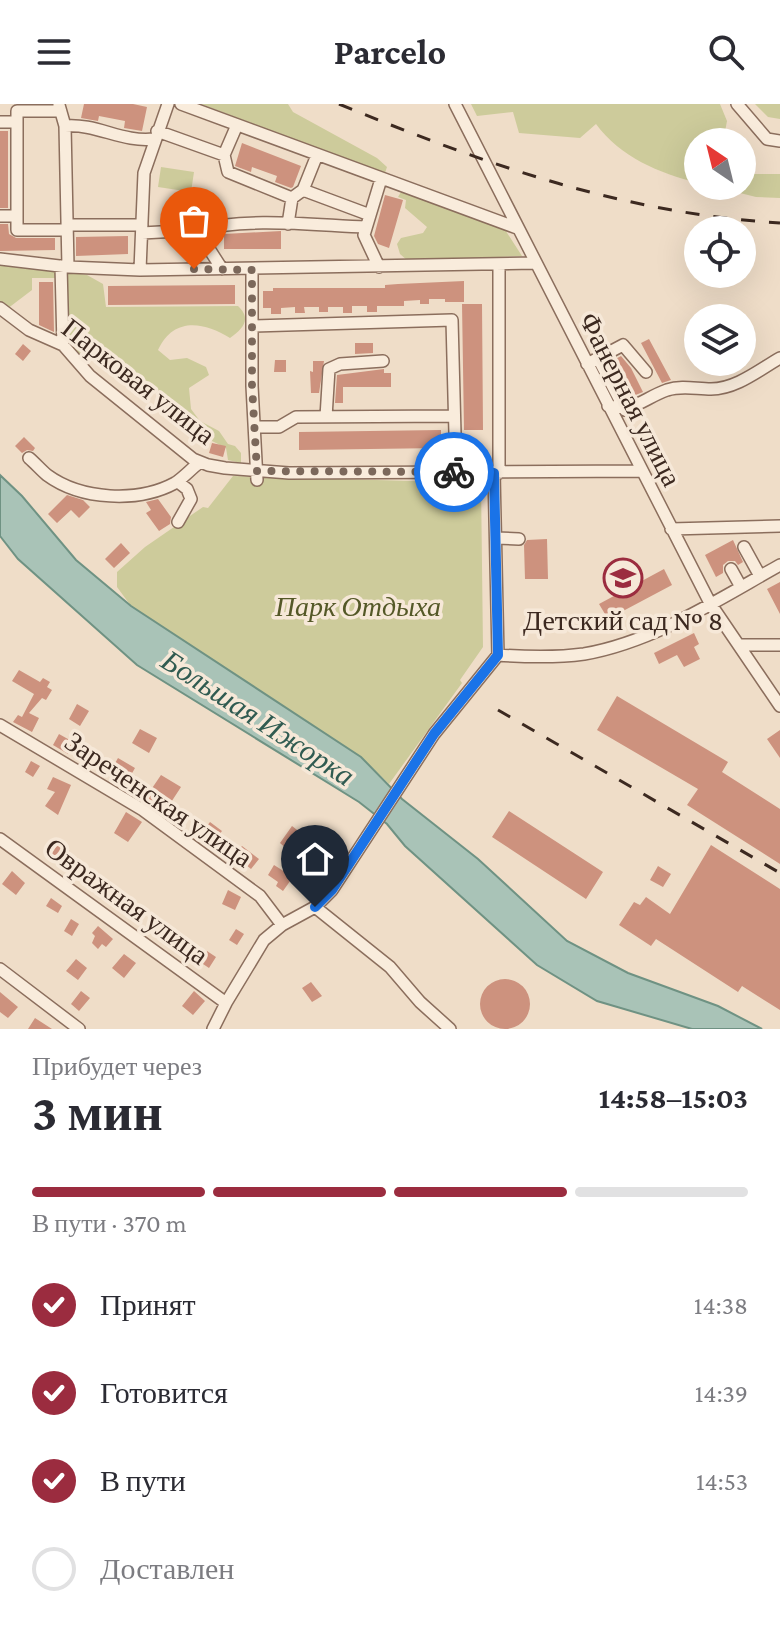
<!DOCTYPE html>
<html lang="ru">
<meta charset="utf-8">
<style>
body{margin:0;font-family:"Crimson Pro",serif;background:#f2f2f3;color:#2b2b33;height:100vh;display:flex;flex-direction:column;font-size:30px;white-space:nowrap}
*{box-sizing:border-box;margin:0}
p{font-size:26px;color:#7c7c81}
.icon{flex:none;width:44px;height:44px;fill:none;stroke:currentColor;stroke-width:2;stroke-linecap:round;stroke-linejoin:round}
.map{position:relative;height:925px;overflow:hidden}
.drawer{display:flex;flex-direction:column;background:#fff;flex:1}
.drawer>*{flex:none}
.needle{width:52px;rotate:325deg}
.fabs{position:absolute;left:684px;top:24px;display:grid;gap:16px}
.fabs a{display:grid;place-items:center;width:72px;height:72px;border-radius:50%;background:#fff;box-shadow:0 8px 32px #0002;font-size:40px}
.pin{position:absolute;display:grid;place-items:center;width:68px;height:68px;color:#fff;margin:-82px -34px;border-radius:50% 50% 50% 0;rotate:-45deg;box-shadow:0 0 8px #0007}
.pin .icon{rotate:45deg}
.courier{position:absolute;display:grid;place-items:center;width:80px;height:80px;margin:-40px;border:6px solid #1a73e8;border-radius:50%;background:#fff;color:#222;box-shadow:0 2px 10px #0007}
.head em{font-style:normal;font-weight:700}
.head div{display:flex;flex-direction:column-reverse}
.head{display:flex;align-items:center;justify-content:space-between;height:136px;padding:0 32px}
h1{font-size:52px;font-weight:700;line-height:60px}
.bar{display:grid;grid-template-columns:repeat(4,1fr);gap:12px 8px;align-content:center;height:96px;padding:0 32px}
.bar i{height:10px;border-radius:6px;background:#e1e1e2}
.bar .on{background:#9b2c3f}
.bar p{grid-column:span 4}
ol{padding:0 32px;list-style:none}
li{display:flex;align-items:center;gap:24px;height:88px}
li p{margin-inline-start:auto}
li .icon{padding:8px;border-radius:50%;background:#9b2c3f;color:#fff;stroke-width:4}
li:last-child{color:#7c7c81}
li i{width:44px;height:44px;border:4px solid #e1e1e2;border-radius:50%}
header{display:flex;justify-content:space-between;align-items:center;height:104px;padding:0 32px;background:#fff;font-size:36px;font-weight:700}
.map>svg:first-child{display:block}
.green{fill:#cdcb9b}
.water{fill:#a9c3b7;stroke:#6f9283;stroke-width:2}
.building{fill:#cd927e}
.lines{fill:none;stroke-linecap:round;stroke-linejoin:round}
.minor-casing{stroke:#8b6e5d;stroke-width:14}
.minor{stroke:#f9ecdc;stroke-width:11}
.rail{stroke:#3c2920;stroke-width:3;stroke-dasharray:14 14;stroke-linecap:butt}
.done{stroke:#7b685b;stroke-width:8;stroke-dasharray:0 14.4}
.route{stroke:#1a73e8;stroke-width:10}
.labels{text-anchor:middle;stroke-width:7;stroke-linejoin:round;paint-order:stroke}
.street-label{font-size:28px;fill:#3c2920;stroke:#f6e8d8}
.park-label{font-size:28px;font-style:italic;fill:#545827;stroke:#f6e8d8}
.poi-label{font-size:28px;fill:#3c2920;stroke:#f6e8d8}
.water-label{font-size:30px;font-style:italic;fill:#305b51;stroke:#f6e8d8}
</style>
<header><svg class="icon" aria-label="menu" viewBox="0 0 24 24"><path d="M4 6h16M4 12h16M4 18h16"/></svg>Parcelo<svg class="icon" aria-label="search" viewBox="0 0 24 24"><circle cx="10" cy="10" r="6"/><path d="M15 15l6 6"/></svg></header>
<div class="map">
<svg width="780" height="925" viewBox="0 0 780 925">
<rect width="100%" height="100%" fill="#efddc8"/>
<path class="green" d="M 201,0 L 288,0 L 293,8 L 377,54 L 387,63 L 385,69 Z
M 471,0 L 720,0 L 727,17 L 723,38 L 698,38 L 698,79 C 659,69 620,53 596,20 L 580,34 L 519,29 L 513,8 L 477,12 Z
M 755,0 L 780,0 L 780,15 L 768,13 Z
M 742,62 L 753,70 L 780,70 L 780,94 L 756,93 L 712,82 L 742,82 Z
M 161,63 L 194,68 L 191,88 L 158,83 Z
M 401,88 L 502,121 L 522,152 L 408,157 L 400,150 L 397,140 L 401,134 L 423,129 L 427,123 L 405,104 L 406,96 L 398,93 Z
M 0,157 L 87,171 L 103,180 L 106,203 L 238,202 C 252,215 243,225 230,234 C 203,217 173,213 158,246 L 170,256 L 187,254 L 206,263 L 209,271 L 189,284 L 191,305 L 200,317 L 219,327 L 228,340 L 235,342 L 241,349 L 241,359 L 228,356 L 226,344 L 212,337 L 98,238 L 87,241 L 84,247 L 78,250 L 68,243 L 65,174 L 32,174 L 32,186 L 7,205 L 0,203 Z
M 233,372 L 481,379 L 483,543 L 460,576 L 462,579 L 389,680 L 361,653 L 131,502 L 117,483 L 117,468 L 145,443 L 203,403 L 208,404 Z"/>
<path class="water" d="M 0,371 L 22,392 L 76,456 L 131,502 L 361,653 L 402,695 L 478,755 L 567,837 L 628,869 L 718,902 L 762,925 L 692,925 L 597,897 L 537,861 L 405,742 L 387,720 L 359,698 L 137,561 L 18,455 L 0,432 Z"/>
<path class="building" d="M 84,0 L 133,0 L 147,3 L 142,27 L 124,24 L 125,17 L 99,12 L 98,17 L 81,14 Z
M 0,27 L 8,27 L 8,104 L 0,104 Z
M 242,39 L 301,62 L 293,83 L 291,84 L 275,78 L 277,72 L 252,63 L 251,68 L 235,62 Z
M 385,91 L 403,96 L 389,144 L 378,140 L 374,132 Z
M 0,120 L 8,120 L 9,130 L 16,134 L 55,134 L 55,146 L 0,147 Z
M 281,127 L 281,145 L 224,145 L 224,130 Z
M 128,132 L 128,150 L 76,152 L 76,133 Z
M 464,177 L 464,198 L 445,198 L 445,195 L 429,195 L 429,200 L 420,200 L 420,196 L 404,197 L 404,202 L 377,202 L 377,208 L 367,208 L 367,202 L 352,202 L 352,209 L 343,209 L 343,203 L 328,203 L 328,208 L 319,208 L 319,203 L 304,203 L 305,209 L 295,209 L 295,203 L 281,204 L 281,210 L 271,210 L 271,204 L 263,204 L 263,187 L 273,187 L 273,184 L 385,184 L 385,181 L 398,180 Z
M 39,178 L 53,178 L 54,228 L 39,221 Z
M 235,181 L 235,200 L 108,201 L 108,182 Z
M 462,200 L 482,200 L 483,326 L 464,326 Z
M 649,235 L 671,276 L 662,279 L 641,239 Z
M 355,239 L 373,239 L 373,249 L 355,250 Z
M 23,240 L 31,247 L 23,257 L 15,250 Z
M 621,252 L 631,264 L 643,288 L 628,294 L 610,258 Z
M 275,256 L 286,256 L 286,268 L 274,268 Z
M 313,257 L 324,257 L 319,289 L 311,289 L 310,267 L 313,268 Z
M 384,265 L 384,269 L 391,269 L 391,283 L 343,283 L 343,299 L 335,299 L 337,271 Z
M 441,326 L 441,344 L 299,346 L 299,328 Z
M 24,333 L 35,344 L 33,347 L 27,346 L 22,349 L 15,342 Z
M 212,339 L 226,342 L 223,353 L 209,349 Z
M 67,391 L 83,396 L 90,403 L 79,414 L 71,406 L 57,419 L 48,410 Z
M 158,395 L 171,413 L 170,420 L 159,427 L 146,409 L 151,406 L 146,398 Z
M 547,435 L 548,475 L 525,475 L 524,441 L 527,436 Z
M 733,436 L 743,458 L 738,461 L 735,457 L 728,457 L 723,461 L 723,469 L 716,473 L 705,451 Z
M 121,439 L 130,449 L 114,464 L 105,455 Z
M 664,465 L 672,481 L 608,515 L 599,500 Z
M 780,478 L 780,510 L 767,485 Z
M 694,529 L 699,540 L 694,543 L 700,555 L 684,563 L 677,551 L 659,560 L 654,549 Z
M 19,566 L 40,578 L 43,574 L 50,578 L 47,583 L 52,586 L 46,596 L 42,594 L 29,609 L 39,614 L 32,628 L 13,618 L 18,611 L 22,613 L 34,590 L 12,577 Z
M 617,592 L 728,658 L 722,668 L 780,705 L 780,760 L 687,701 L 698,685 L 597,626 Z
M 77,600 L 89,607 L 80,622 L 69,615 Z
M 140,625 L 157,634 L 149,649 L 132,639 Z
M 780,626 L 780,654 L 767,635 Z
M 59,630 L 75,639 L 68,650 L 53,641 Z
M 118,654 L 135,664 L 127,678 L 110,668 Z
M 31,657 L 40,662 L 33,673 L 25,668 Z
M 161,671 L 181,683 L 164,709 L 144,696 Z
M 53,673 L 71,681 L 58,711 L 45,702 L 55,688 L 47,685 Z
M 509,707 L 603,768 L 586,795 L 492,733 Z
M 126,708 L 142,718 L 128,738 L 114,729 Z
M 210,718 L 222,727 L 215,736 L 203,727 Z
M 292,722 L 301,729 L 288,746 L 280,739 Z
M 58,740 L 70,747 L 62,761 L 49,754 Z
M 711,741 L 780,785 L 780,906 L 742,882 L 738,888 L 656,835 L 651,842 L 619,821 L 634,798 L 640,801 L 646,793 L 670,810 Z
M 242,742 L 259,755 L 251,765 L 234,751 Z
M 274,761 L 293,773 L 283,787 L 276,782 L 278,778 L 268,771 Z
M 658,762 L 671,770 L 663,783 L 650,776 Z
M 12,767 L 25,779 L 16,791 L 2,780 Z
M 95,769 L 110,779 L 102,793 L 87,783 Z
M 228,786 L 241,793 L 235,806 L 222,800 Z
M 51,794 L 62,802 L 58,809 L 46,802 Z
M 71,815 L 79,820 L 72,832 L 64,827 Z
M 98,822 L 113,835 L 106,843 L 102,840 L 98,845 L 92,839 L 95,832 L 92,829 Z
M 236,825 L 244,830 L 237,841 L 229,836 Z
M 207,847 L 216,853 L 209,864 L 200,858 Z
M 124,850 L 136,859 L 124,874 L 112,864 Z
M 76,855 L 87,864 L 78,876 L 66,867 Z
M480 900a25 25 0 1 1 50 0a25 25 0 1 1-50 0Z
M 311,878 L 322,892 L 312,898 L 302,884 Z
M 81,887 L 90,894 L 79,907 L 71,900 Z
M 194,887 L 205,897 L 193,911 L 182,902 Z
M 0,888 L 18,903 L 8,914 L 0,908 Z
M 35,914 L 52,925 L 28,925 Z"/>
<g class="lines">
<g class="minor-casing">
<path id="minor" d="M 181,0 L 517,124
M 455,0 L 710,499 L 780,602
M 737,0 L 767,35 L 780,37
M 59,1 L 65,22 L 68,163
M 59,7 L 17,7 L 17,126 L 67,126
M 0,18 L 17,18
M 237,21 L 224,51 L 228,68 L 292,94
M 65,22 C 96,19 123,39 154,35
M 157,27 L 224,51
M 303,86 L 370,111
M 0,112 L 17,112
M 288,120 L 292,94 L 303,86 L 317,51
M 67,121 L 142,121
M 197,126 C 249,113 313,121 366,123
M 142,129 L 197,126 L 222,165
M 0,155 L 68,163 L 140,166 L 535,159
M 61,162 L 63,241
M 499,162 L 499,369
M 379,163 L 364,131 L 381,75
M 140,166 L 144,69 L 168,0
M 252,166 L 252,282 L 257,376
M 0,204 L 29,226 L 63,241 L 90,272 L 193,355 L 208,361 L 225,364 L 289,369 L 641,367
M 252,222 L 452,216 L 456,368
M 598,254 L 625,306
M 587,260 L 623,241 L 646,268
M 608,302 C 636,308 642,295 667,286 C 682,281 696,285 711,285 C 736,285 759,266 780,254
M 326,313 L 329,265 L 340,260 L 383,257
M 255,323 L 279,323 L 296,313 L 454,312
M 29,354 C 35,359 41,366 47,371 C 81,396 138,399 175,379 C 183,374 191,365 199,359
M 494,369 L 498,551
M 178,418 L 191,395 L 187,385 L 178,378
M 671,425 L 780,422
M 496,434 L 519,435
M 744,443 L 760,472
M 731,465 L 741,483
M 739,541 L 780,541
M 498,551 C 527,553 555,554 584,550 C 654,538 719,495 780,461
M 0,621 L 143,706 L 260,792 L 282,821
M 0,735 L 226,899
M 315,803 L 390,863 L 420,898 L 450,925
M 0,865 L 79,925
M 213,925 L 226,899 L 264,836 L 282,821 L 315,803 L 332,786 L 434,630 L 498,551"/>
</g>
<use href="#minor" class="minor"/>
<path class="rail" d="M 339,0 C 485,60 620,109 780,119
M 498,606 L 780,769"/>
</g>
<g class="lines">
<path class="done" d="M 194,165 L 252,166 L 252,282 L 257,367 L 454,368"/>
<path class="route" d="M 315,803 L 332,786 L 434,630 L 498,551 L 494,369 L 454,368"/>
</g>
<defs>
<g id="school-ring" transform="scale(2)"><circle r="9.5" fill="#f6e8d8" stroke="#9b2c3f" stroke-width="1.5"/><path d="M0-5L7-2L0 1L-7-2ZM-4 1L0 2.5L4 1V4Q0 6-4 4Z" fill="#9b2c3f"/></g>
</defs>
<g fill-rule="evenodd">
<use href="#school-ring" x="623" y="474"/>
</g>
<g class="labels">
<g class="street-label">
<text transform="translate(139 277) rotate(38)" y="10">Парковая улица</text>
<text transform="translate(631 295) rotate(63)" y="10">Фанерная улица</text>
<text transform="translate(159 695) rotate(34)" y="10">Зареченская улица</text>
<text transform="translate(127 797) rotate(36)" y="10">Овражная улица</text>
</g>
<g class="park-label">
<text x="358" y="512">Парк Отдыха</text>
</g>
<g class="poi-label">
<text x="623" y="526">Детский сад № 8</text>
</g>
<g class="water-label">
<text transform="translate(258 614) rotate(33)" y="10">Большая Ижорка</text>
</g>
</g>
</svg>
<div class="fabs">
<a><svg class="needle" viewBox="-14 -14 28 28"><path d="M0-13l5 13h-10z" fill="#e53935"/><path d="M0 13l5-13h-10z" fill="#7c7c81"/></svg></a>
<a><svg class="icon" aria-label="locate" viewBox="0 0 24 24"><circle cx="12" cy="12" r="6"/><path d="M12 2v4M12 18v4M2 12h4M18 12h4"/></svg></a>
<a><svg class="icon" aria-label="layers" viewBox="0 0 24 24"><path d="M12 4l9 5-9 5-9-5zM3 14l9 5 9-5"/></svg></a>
</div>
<div class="pin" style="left:194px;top:165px;background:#ea580c"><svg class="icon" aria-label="bag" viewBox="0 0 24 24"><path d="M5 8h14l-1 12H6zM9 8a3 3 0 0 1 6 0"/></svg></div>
<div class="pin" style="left:315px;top:803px;background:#1f2937"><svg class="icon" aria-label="home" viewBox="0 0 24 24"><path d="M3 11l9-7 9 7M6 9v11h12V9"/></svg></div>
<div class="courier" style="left:454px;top:368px"><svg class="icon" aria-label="bike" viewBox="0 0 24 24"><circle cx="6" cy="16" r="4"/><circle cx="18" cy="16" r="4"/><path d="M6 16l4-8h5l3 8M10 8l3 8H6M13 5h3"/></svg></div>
</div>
<section class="drawer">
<div class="head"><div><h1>3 мин</h1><p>Прибудет через</p></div><em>14:58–15:03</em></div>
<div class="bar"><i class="on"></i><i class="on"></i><i class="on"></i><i></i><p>В пути · 370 m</p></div>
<ol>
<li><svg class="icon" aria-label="check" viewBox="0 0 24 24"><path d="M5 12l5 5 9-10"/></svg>Принят<p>14:38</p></li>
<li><svg class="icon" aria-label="check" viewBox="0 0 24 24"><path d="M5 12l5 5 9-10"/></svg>Готовится<p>14:39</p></li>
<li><svg class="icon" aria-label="check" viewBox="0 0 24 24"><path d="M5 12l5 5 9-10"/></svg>В пути<p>14:53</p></li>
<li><i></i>Доставлен</li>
</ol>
</section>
